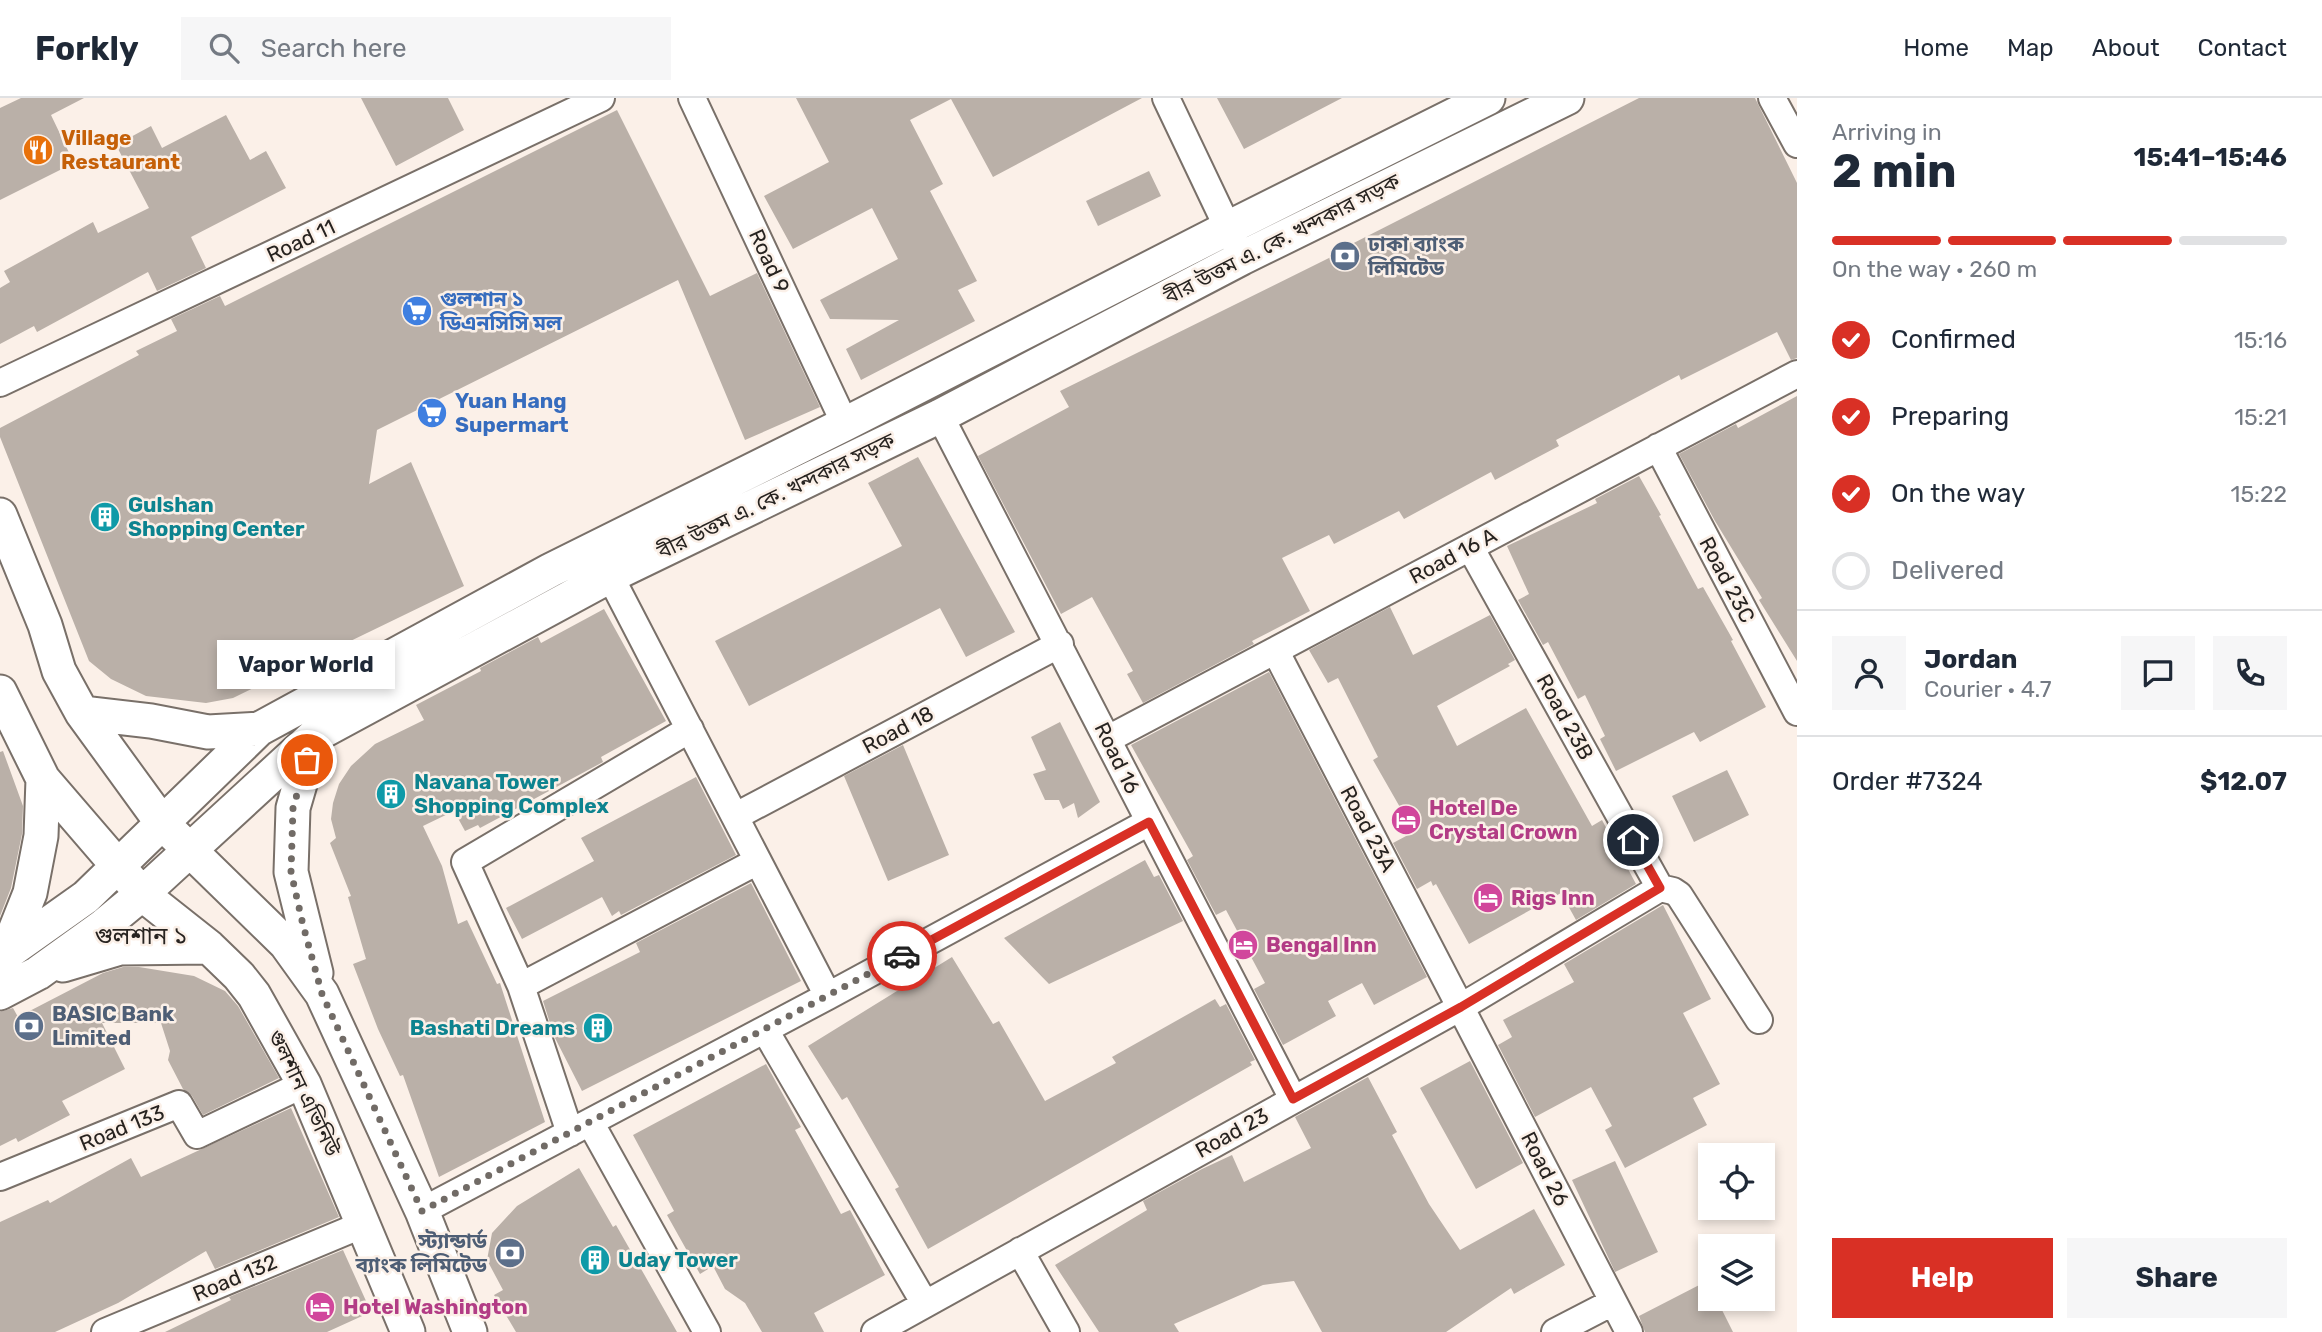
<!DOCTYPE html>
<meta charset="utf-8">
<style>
body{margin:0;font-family:Rubik,"Noto Sans Bengali",sans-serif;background:#f6f6f7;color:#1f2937;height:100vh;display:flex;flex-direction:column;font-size:26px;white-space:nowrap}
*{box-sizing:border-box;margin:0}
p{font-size:23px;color:#747a83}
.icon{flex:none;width:38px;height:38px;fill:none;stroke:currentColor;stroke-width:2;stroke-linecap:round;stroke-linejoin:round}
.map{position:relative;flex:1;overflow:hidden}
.drawer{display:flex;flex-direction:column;background:#fff;width:525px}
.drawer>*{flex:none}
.fabs{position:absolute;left:1698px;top:1045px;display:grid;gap:14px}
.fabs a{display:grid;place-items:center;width:77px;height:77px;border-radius:0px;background:#fff;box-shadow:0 4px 10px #0003;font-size:35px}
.pin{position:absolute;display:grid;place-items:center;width:60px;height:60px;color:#fff;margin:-30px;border:4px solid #fff;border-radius:50%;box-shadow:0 2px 7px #0007}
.courier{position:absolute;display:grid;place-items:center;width:70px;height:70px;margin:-35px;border:5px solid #d93025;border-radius:50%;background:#fff;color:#222;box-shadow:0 2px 9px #0007}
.bubble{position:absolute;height:49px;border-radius:0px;background:#fff;box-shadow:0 4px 10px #0003;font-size:23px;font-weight:700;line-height:49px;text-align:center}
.headline em{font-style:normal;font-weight:700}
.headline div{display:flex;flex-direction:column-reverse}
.headline{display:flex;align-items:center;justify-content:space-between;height:119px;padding:0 35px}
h1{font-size:46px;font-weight:700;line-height:52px}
.bar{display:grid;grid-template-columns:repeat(4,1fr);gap:10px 7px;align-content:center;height:84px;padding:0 35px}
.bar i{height:9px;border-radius:5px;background:#e0e1e3}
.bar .active{background:#d93025}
.bar p{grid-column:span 4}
.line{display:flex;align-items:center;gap:18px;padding:0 35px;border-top:2px solid #e0e1e3}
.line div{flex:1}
.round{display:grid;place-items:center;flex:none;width:74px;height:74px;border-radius:0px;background:#f6f6f7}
ol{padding:0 35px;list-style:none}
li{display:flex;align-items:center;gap:21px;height:77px}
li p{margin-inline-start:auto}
li .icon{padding:7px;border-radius:50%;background:#d93025;color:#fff;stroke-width:4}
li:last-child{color:#747a83}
li i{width:38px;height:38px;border:4px solid #e0e1e3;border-radius:50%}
.cta{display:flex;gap:14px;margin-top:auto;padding:14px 35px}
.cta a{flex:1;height:80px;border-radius:0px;background:#d93025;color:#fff;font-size:28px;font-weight:700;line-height:80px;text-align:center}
.cta a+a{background:#f6f6f7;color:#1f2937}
header{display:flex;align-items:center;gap:42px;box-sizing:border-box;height:98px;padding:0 35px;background:#fff;border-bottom:2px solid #e0e1e3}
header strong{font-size:33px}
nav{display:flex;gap:38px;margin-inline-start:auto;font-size:24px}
.search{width:490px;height:63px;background:#f6f6f7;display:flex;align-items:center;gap:18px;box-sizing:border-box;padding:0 24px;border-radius:0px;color:#747a83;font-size:26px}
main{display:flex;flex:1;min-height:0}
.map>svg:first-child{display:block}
.building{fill:#bab0a8}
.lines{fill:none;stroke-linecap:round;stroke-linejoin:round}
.minor-casing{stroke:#797069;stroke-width:30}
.major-casing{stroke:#797069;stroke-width:37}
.minor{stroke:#fff;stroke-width:26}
.major{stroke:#fff;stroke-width:33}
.done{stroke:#716b66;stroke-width:7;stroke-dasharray:0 12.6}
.route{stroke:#d93025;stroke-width:9}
.labels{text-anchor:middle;stroke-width:5;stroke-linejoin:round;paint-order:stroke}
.food-label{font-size:21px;font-weight:bold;fill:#c56008;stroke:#fbf0e8;text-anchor:start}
.street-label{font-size:21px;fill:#272320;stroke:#fbf0e8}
.service-label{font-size:21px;font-weight:bold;fill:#4e5e75;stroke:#fbf0e8;text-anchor:start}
.shop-label{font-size:21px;font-weight:bold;fill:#366cbe;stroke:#fbf0e8;text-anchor:start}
.culture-label{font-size:21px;font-weight:bold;fill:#0d838f;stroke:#fbf0e8;text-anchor:start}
.hotel-label{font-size:21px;font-weight:bold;fill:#b23c85;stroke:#fbf0e8;text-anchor:start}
.quarter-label{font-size:24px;fill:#272320;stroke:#fbf0e8}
</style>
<header>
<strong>Forkly</strong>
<div class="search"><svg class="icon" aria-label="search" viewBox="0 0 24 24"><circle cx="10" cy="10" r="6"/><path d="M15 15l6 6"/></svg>Search here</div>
<nav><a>Home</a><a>Map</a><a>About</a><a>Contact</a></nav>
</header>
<main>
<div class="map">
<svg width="1797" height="1234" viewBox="0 0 1797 1234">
<rect width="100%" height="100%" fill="#fbf0e8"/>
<path class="building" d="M 21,0 L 84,0 L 51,17 L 74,65 L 0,102 L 0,10 Z
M 361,0 L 448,0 L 464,32 L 396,68 Z
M 796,0 L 1142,0 L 993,79 L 951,1 L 910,22 L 943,86 L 930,93 L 977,183 L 958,192 L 975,223 L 861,282 L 846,251 L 899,222 L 830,221 L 820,202 L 898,161 L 872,110 L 793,151 L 764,98 L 829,64 Z
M 1217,0 L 1342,0 L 1244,51 Z
M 1639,0 L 1755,0 L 1797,85 L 1797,260 L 1791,262 L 1777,234 L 1681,282 L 1679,277 L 1556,342 L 1559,348 L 1495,382 L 1491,374 L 1404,421 L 1399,413 L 1334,446 L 1329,437 L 1282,460 L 1310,513 L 1252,543 L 1254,546 L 1143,605 L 1127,576 L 1133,573 L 1092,499 L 1061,516 L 978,358 L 1069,309 L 1060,293 L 1333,158 L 1332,156 Z
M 617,12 L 710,198 L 757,175 L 820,309 L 745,342 L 678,182 L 377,332 L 369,386 L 411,364 L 464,488 L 233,600 L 206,605 L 146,598 L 111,581 L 89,563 L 0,339 L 0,330 L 139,257 L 136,253 L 177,233 L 171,221 L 220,198 L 225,208 Z
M 226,17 L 250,62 L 266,53 L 286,90 L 191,139 L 206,170 L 157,193 L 148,174 L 37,234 L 34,228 L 0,246 L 0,190 L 10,184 L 4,173 L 93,124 L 98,135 L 149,110 L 116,47 L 151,28 L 162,50 Z
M 1149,73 L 1161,98 L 1098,128 L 1086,103 Z
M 1797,298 L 1797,563 L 1759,502 L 1762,500 L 1715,423 L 1679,356 L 1736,326 L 1738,330 Z
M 918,359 L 1015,534 L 966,559 L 940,510 L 749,608 L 715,543 L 902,448 L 868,385 Z
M 1639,378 L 1661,417 L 1659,418 L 1698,491 L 1703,489 L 1733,542 L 1731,543 L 1766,609 L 1700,644 L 1694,634 L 1616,673 L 1600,641 L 1605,638 L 1585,597 L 1578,601 L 1548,544 L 1543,547 L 1518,502 L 1529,496 L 1507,448 L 1597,405 L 1595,401 Z
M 1390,509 L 1413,557 L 1490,517 L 1515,562 L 1508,566 L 1510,568 L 1437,608 L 1457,648 L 1526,610 L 1592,728 L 1602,722 L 1636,786 L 1576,822 L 1561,795 L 1469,846 L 1436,786 L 1433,788 L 1431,783 L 1417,791 L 1393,745 L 1408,737 L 1396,713 L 1401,711 L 1373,662 L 1378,659 L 1338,580 L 1328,585 L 1309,552 Z
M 604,511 L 666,623 L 601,659 L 603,664 L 480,730 L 478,727 L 465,733 L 454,713 L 423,728 L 442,768 L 458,826 L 467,822 L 497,886 L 500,885 L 545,1024 L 439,1079 L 403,977 L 400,978 L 378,931 L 353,866 L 366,861 L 348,799 L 351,798 L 330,745 L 336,740 L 331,721 L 333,705 L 339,686 L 351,668 L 375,646 L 424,622 L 416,607 L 481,573 L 480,570 L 538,539 L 541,545 Z
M 1269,574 L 1427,879 L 1374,907 L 1362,885 L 1328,903 L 1336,918 L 1283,947 L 1254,891 L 1265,885 L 1226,812 L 1216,817 L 1187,762 L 1193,758 L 1131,647 Z
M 1060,624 L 1100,704 L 1078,720 L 1074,705 L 1063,711 L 1059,702 L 1045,702 L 1033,676 L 1046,672 L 1031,639 Z
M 903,647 L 949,757 L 888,783 L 844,678 Z
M 3,653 L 23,708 L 22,736 L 11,790 L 0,818 L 0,654 Z
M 1727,672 L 1749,717 L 1694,744 L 1672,698 Z
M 696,679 L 736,757 L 621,817 L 619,813 L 612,818 L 602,799 L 522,841 L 506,810 L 594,763 L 581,740 Z
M 1145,762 L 1154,779 L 1159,777 L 1183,823 L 1049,886 L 1004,840 Z
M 751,785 L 801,883 L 582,993 L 554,938 L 543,903 L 640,854 L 636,845 Z
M 1663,807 L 1711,901 L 1683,915 L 1720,986 L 1693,1000 L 1707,1027 L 1625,1070 L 1605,1032 L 1612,1028 L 1591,989 L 1535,1019 L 1498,947 L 1512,939 L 1503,922 L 1574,884 L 1564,866 Z
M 952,859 L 993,926 L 999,923 L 1045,1003 L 1116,965 L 1112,959 L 1215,901 L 1220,909 L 1226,906 L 1255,962 L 1250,964 L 1252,967 L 928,1151 L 895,1091 L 899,1089 L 847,999 L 842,1002 L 808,948 Z
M 123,869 L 139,869 L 194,878 L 225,893 L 238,908 L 279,980 L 203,1017 L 192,998 L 183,991 L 168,962 L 170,953 L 161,925 L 102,925 L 125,971 L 62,1003 L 70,1017 L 18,1044 L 16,1040 L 0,1048 L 0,914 L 13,910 L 18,919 L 103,875 Z
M 1470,963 L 1523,1065 L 1476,1091 L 1420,990 Z
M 766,966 L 801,1029 L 795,1032 L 841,1116 L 850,1112 L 885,1177 L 814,1215 L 824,1234 L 762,1234 L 745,1205 L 725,1191 L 713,1168 L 700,1176 L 667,1117 L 674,1113 L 633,1037 Z
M 1368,979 L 1397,1034 L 1392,1037 L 1429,1106 L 1460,1152 L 1534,1111 L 1565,1167 L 1514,1196 L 1511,1190 L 1446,1234 L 1322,1234 L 1294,1183 L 1263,1187 L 1174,1226 L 1179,1234 L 1099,1234 L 1055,1167 L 1147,1112 L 1143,1103 L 1202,1071 L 1232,1057 L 1244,1084 L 1311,1050 L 1295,1019 Z
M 291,1010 L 339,1119 L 215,1171 L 206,1153 L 118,1205 L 55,1234 L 0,1234 L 0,1124 L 48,1102 L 50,1105 L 131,1060 L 141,1079 Z
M 1615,1063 L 1658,1154 L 1615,1174 L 1572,1082 Z
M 579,1070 L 613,1129 L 616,1127 L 677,1234 L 516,1234 L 494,1197 L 503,1192 L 487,1162 L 492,1135 L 517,1108 Z
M 343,1152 L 371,1214 L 327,1234 L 165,1234 L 231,1202 L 229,1199 Z
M 1707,1183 L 1710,1189 L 1710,1200 L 1716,1200 L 1733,1234 L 1645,1234 L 1639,1218 Z"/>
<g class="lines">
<g class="minor-casing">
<path id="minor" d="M 692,0 L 845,326
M 1166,0 L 1235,145
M 1772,0 L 1797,46
M 0,285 L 601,0
M 940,318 L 1293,1001
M 1658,349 L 1797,614
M 1470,449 L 1660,790
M 610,478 L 828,898
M 1276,554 L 1629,1234
M 1108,641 L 1797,276
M 736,718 L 1060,546
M 1660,790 L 1673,793 L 1679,797 L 1759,922
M 521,888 L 758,763
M 765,932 L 925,1206
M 590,1024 L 707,1234
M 570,1035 L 521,888 L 465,764 L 690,631
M 0,1079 L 179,1006 L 197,1037 L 304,986
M 422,1113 L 828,898 L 1149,724
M 1020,1153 L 1066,1234
M 105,1234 L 364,1126
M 875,1234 L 1461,909 L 1660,790
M 1555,1234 L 1613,1204"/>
</g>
<g class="major-casing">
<path id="major" d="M 0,417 L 45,527 L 59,573 L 82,615 L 162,725 L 286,846 L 322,896 L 422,1113 L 470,1234
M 0,594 L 43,681 L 142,796 L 209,849 L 239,878 L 254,897 L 304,986 L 408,1234
M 82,615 L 151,623 L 208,634 L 259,631
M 314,638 L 293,710 L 291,774 L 316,875
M 5,858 L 30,795 L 41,738 L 43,681
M 0,860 L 86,799 L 259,631 L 551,472 L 845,326 L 1228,130 L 1488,0
M 63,867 L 120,850 L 209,849
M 0,895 L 38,875 L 102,829 L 142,796 L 314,638 L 610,478 L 940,318 L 1242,160 L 1567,0"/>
</g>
<use href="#minor" class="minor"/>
<use href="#major" class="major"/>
</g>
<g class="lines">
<path class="done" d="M 307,662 L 293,710 L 291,774 L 303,827 L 322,896 L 422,1113 L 902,858"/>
<path class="route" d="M 902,858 L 1149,724 L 1293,1001 L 1461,909 L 1660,790 L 1633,742"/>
</g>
<defs>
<g id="restaurant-disc" transform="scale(1.575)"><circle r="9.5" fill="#e8710a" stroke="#fbf0e8"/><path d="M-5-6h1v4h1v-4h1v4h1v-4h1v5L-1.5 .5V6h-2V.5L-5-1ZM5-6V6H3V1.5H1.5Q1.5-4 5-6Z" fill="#fff"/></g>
<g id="bank-disc" transform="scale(1.575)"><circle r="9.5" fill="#5c6f8a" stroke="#fbf0e8"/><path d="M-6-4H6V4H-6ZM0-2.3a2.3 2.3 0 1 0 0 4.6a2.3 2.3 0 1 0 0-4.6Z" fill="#fff"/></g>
<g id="supermarket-disc" transform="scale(1.575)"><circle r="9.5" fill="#3f7fe0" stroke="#fbf0e8"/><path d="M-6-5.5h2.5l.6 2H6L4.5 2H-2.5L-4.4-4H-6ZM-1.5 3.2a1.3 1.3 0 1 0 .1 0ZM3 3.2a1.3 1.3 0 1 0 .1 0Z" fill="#fff"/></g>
<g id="building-disc" transform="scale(1.575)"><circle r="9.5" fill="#0f9aa8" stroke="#fbf0e8"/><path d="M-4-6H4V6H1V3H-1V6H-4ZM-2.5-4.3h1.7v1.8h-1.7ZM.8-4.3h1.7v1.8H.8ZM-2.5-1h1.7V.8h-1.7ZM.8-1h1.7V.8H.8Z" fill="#fff"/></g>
<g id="hotel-disc" transform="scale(1.575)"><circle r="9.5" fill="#d1479c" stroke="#fbf0e8"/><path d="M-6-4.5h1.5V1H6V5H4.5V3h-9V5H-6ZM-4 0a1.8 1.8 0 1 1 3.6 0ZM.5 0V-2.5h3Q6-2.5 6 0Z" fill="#fff"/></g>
</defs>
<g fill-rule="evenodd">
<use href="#restaurant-disc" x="38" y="52"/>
<use href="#bank-disc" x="1345" y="158"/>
<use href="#supermarket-disc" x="417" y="213"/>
<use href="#supermarket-disc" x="432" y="315"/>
<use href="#building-disc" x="105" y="419"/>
<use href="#building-disc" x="391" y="696"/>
<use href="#hotel-disc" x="1406" y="722"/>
<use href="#hotel-disc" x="1488" y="800"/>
<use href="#hotel-disc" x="1243" y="847"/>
<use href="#bank-disc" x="29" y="928"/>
<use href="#building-disc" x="598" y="930"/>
<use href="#bank-disc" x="510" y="1155"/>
<use href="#building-disc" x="595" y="1162"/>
<use href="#hotel-disc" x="320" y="1209"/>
</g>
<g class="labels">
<g class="food-label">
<text x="61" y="47">Village<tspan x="61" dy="24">Restaurant</tspan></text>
</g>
<g class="street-label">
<text transform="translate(1282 141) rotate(-27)" y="7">বীর উত্তম এ. কে. খন্দকার সড়ক</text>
<text transform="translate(301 143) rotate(-25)" y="7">Road 11</text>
<text transform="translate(769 163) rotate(65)" y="7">Road 9</text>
<text transform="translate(776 398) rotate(-26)" y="7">বীর উত্তম এ. কে. খন্দকার সড়ক</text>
<text transform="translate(1453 458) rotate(-28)" y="7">Road 16 A</text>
<text transform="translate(1727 482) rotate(62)" y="7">Road 23C</text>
<text transform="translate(1565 619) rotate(61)" y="7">Road 23B</text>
<text transform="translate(898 632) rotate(-28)" y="7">Road 18</text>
<text transform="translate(1117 660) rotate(64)" y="7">Road 16</text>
<text transform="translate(1368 731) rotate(62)" y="7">Road 23A</text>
<text transform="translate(304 995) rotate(64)" y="7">গুলশান এভিনিউ</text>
<text transform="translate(122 1030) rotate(-22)" y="7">Road 133</text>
<text transform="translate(1232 1035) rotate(-29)" y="7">Road 23</text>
<text transform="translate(1545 1071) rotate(63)" y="7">Road 26</text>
<text transform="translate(235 1180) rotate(-23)" y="7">Road 132</text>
</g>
<g class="service-label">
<text x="1368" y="153">ঢাকা ব্যাংক<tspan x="1368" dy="24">লিমিটেড</tspan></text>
<text x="52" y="923">BASIC Bank<tspan x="52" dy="24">Limited</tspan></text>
<text x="487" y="1150" text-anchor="end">স্ট্যান্ডার্ড<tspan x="487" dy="24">ব্যাংক লিমিটেড</tspan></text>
</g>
<g class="shop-label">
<text x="440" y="208">গুলশান ১<tspan x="440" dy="24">ডিএনসিসি মল</tspan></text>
<text x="455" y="310">Yuan Hang<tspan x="455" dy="24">Supermart</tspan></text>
</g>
<g class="culture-label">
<text x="128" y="414">Gulshan<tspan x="128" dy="24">Shopping Center</tspan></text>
<text x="414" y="691">Navana Tower<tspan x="414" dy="24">Shopping Complex</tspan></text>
<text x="575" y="937" text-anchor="end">Bashati Dreams</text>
<text x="618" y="1169">Uday Tower</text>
</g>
<g class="hotel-label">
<text x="1429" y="717">Hotel De<tspan x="1429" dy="24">Crystal Crown</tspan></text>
<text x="1511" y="807">Rigs Inn</text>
<text x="1266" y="854">Bengal Inn</text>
<text x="343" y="1216">Hotel Washington</text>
</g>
<g class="quarter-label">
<text x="141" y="846">গুলশান ১</text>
</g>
</g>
</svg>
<div class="fabs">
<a><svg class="icon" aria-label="locate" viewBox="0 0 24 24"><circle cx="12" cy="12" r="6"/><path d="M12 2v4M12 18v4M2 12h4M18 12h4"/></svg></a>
<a><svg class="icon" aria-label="layers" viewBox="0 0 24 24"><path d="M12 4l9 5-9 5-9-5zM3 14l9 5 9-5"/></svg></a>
</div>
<div class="pin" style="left:307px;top:662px;background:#ea580c"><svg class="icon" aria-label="bag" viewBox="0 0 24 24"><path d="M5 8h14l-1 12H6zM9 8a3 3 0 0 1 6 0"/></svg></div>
<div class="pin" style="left:1633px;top:742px;background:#1f2937"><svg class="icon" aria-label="home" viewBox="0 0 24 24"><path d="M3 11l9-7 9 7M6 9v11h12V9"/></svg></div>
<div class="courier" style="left:902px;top:858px"><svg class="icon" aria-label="car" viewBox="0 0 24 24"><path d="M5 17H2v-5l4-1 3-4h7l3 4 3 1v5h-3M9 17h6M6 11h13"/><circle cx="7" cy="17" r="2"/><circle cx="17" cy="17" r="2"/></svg></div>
<div class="bubble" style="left:217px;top:542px;width:178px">Vapor World</div>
</div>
<section class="drawer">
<div class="headline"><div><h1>2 min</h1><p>Arriving in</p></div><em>15:41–15:46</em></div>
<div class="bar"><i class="active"></i><i class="active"></i><i class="active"></i><i></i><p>On the way · 260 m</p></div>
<ol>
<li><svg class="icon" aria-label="check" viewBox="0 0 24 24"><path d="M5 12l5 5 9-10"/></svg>Confirmed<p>15:16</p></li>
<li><svg class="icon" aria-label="check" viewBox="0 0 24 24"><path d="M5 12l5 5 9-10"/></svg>Preparing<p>15:21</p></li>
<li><svg class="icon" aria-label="check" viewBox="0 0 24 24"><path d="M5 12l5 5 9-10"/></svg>On the way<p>15:22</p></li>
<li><i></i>Delivered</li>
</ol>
<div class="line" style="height:126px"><a class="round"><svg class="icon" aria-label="person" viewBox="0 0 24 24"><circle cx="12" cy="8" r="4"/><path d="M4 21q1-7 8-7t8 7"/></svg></a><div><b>Jordan</b><p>Courier · 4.7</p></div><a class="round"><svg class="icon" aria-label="chat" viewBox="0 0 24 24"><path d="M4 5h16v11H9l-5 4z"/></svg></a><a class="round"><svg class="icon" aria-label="phone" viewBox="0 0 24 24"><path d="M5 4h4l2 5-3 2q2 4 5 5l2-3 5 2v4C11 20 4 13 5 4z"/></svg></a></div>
<div class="line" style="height:91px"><div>Order #7324</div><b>$12.07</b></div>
<div class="cta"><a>Help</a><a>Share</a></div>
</section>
</main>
